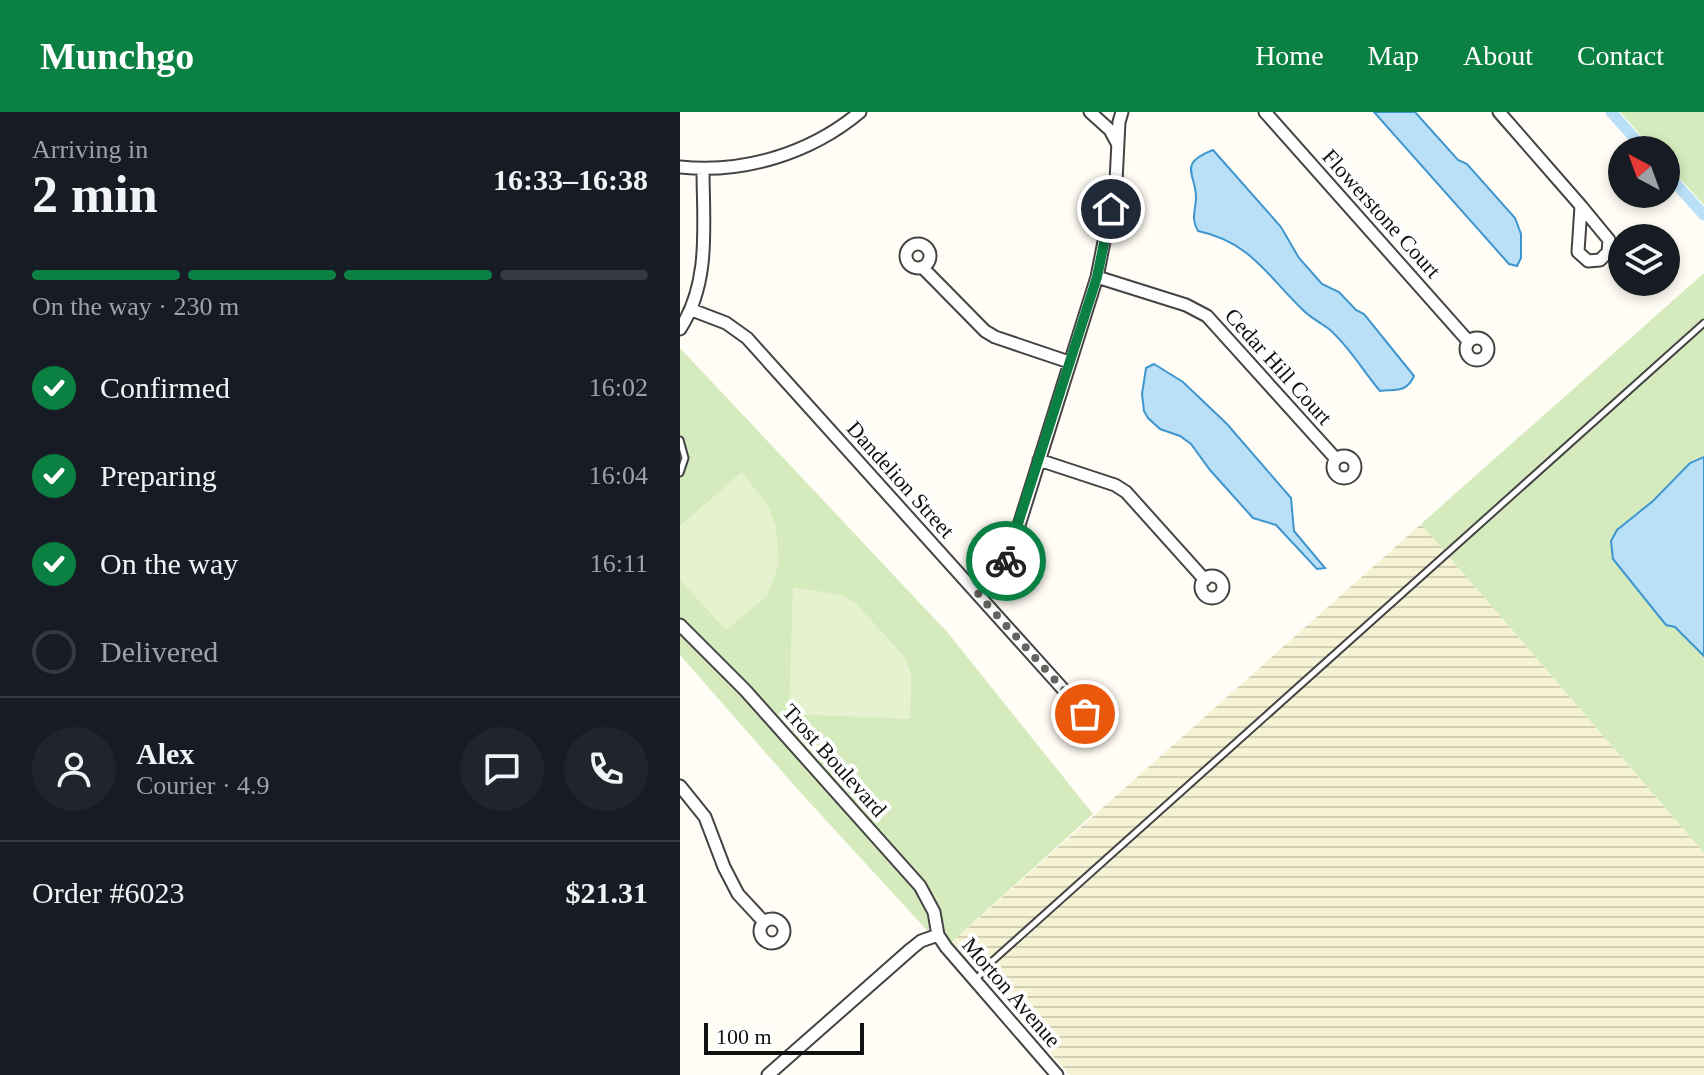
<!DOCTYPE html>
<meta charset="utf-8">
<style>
body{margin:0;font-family:"Times New Roman",serif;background:#20242c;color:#f1f3f6;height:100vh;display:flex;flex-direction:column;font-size:30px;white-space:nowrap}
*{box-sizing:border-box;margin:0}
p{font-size:26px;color:#9ea1a6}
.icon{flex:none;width:44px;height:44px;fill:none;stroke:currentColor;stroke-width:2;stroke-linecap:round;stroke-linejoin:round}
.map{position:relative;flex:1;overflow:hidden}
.side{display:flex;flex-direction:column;background:#171b24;width:680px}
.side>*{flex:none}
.needle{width:52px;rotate:319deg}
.fabs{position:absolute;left:928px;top:24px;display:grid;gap:16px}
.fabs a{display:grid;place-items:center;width:72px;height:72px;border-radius:50%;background:#171b24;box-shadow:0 4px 12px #0003;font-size:40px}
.scale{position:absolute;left:24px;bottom:20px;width:160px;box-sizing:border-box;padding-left:8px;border:4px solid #111;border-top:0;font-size:22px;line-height:28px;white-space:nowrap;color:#111;-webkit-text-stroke:6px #fff;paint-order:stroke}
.pin{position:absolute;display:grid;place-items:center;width:68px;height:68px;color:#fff;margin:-34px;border:4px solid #fff;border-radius:50%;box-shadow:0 2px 8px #0007}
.courier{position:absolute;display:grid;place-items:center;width:80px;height:80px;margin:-40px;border:6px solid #0b8043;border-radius:50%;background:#fff;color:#222;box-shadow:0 2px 10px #0007}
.head em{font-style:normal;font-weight:600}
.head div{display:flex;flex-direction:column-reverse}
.head{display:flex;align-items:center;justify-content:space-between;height:136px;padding:0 32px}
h1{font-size:52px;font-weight:600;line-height:60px}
.bar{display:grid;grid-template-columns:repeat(4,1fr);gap:12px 8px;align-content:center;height:96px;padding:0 32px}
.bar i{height:10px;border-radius:6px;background:#363941}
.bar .on{background:#0b8043}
.bar p{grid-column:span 4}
.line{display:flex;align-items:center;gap:20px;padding:0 32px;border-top:2px solid #363941}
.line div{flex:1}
.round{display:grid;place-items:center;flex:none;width:84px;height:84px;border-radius:42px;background:#20242c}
ol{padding:0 32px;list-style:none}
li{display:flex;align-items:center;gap:24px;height:88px}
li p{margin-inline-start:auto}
li .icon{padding:8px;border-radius:50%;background:#0b8043;color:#fff;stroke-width:4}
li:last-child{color:#9ea1a6}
li i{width:44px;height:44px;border:4px solid #363941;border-radius:50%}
header{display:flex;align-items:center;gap:48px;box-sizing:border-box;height:112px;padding:0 40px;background:#0b8043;color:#fff}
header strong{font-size:38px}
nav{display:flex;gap:44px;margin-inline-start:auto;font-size:28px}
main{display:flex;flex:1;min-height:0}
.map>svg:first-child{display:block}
.farmland{fill:url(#farmland-rules)}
.grass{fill:#d5ebbd}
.pitch{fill:#e6f2cf}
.water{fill:#b9e0f7;stroke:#3f96cf;stroke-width:2}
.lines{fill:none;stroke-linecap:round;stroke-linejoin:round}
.canal{stroke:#b9e0f7;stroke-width:11}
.lane-casing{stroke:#444;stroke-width:9}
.street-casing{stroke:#444;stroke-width:15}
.lane{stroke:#fff;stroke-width:5}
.street{stroke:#fff;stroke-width:11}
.done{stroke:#646461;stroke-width:8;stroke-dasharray:0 14.4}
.route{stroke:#0b8043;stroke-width:10}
.labels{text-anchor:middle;stroke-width:8;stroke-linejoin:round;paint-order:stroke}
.street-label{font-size:22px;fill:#111;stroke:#fff}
</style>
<header>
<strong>Munchgo</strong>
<nav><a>Home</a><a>Map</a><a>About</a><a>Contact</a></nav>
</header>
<main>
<section class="side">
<div class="head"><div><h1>2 min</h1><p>Arriving in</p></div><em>16:33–16:38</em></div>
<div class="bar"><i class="on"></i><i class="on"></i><i class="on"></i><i></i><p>On the way · 230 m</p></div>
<ol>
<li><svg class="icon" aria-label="check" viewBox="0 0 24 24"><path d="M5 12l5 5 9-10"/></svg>Confirmed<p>16:02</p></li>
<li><svg class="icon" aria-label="check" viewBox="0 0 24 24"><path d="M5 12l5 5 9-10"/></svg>Preparing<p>16:04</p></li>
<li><svg class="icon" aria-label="check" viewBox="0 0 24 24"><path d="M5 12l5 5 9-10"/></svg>On the way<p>16:11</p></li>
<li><i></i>Delivered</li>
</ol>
<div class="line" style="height:144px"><a class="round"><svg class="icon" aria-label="person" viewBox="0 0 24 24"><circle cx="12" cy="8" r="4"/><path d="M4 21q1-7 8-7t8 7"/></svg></a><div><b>Alex</b><p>Courier · 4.9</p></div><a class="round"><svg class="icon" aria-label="chat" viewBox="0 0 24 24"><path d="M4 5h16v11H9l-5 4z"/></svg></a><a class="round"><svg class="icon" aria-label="phone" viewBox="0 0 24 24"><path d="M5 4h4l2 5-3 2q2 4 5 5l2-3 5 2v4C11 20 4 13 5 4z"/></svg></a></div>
<div class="line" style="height:104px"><div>Order #6023</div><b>$21.31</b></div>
</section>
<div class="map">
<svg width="1024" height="963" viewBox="0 0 1024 963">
<defs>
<pattern id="farmland-rules" width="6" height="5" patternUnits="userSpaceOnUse" patternTransform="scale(2)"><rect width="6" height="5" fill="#f6f3d4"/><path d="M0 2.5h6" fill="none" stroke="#d2cfb5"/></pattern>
</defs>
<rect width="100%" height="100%" fill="#fffdf5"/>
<path class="farmland" d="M 741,412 L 1024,741 L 1024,963 L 390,963 L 272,830 Z"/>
<path class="grass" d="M 940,0 L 1024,0 L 1024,93 L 986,51 L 986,38 L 974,38 Z
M 1024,161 L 1024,345 L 1009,351 L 973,389 L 948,408 L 933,447 L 985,513 L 995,515 L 1024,544 L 1024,741 L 741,412 Z
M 0,236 L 268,521 L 413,702 L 264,837 L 120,680 L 0,543 Z"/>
<path class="pitch" d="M 62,360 L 88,394 L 96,416 L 99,452 L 87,484 L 46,518 L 0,468 L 0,414 Z
M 113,475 L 162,483 L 176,492 L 224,544 L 231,562 L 230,607 L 109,602 Z"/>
<path class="water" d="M 694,0 L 735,0 L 778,48 L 787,52 L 835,106 L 841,122 L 841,146 L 837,154 L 829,152 Z
M 533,38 L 601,115 L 619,146 L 642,172 L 659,180 L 676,198 L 684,202 L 734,264 C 726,281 717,277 700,279 C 683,259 669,234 649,217 C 641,211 631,206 624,199 C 588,165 571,130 518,119 C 511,107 515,100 516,87 C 517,63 496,52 533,38 Z
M 474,252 L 503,270 L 547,312 L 611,386 L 614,419 L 645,456 L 637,457 L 596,413 L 573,406 L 530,358 L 511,332 L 500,324 L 480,317 L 468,306 L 464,299 L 462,282 L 466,256 Z
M 1024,345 L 1024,544 L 995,515 L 986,513 L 933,447 L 931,429 L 937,418 L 973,389 L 1010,351 Z"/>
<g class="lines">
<path class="canal" d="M 931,0 L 965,38
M 986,61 L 1024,103"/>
<g class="lane-casing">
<path id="lane" d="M 0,328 L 5,346 L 0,361
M 295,869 L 309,852 L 1024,211"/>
</g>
<g class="street-casing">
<path id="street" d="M 410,0 L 430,18 L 437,31
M 585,0 L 789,230
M 819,0 L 901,94
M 0,55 C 64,62 131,41 180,0
M 901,94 L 929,128 L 928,140 L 920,148 L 908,149 L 898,140 Z
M226 144a12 12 0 1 1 24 0a12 12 0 1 1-24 0Z
M 242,155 L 305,219 L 315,225 L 389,250
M 417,165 L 506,193 L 527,204 L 656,347
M 12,198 L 46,211 L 67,226 L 391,586
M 0,217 C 31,170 23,111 23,57
M786 237a11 11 0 1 1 22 0a11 11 0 1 1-22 0Z
M653 355a11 11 0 1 1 22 0a11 11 0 1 1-22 0Z
M 359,348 L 435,373 L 446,380 L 525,468
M521 475a11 11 0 1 1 22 0a11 11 0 1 1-22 0Z
M 298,482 L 316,465 L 329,445 L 417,165 L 436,69 L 439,10 L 442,0
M 0,513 L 65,578 L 240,774 L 254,800 L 258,823 L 266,835 L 377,963
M389 594a10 10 0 1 1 20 0a10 10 0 1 1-20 0Z
M 0,674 L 25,705 L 44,755 L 58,782 L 83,809
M80 819a12 12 0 1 1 24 0a12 12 0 1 1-24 0Z
M 88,963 L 231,837 L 241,829 L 258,823"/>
</g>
<use href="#lane" class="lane"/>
<use href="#street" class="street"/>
</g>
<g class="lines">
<path class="done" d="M 326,449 L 316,465 L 298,482 L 391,586 L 388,594 L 391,601 L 398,604 L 405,602"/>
<path class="route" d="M 326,449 L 417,165 L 431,97"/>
</g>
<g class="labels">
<g class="street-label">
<text transform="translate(702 101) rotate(48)" y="8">Flowerstone Court</text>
<text transform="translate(599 254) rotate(48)" y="8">Cedar Hill Court</text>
<text transform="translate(221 367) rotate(48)" y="8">Dandelion Street</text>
<text transform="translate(155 648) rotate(48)" y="8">Trost Boulevard</text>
<text transform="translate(332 880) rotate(49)" y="8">Morton Avenue</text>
</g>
</g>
</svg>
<div class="fabs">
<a><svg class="needle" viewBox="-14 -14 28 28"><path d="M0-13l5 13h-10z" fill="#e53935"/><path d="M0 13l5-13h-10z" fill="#9ea1a6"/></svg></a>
<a><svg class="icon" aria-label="layers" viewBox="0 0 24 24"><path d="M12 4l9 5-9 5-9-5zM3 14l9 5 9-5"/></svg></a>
</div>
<div class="scale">100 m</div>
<div class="pin" style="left:405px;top:602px;background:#ea580c"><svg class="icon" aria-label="bag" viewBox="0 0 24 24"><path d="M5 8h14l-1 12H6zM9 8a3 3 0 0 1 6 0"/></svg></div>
<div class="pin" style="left:431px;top:97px;background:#1f2937"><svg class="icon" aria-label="home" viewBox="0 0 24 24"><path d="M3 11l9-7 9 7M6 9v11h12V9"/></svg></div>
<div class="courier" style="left:326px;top:449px"><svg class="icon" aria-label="bike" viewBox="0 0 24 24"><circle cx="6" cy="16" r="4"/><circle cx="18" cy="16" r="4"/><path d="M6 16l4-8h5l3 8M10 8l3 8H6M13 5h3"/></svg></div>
</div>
</main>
